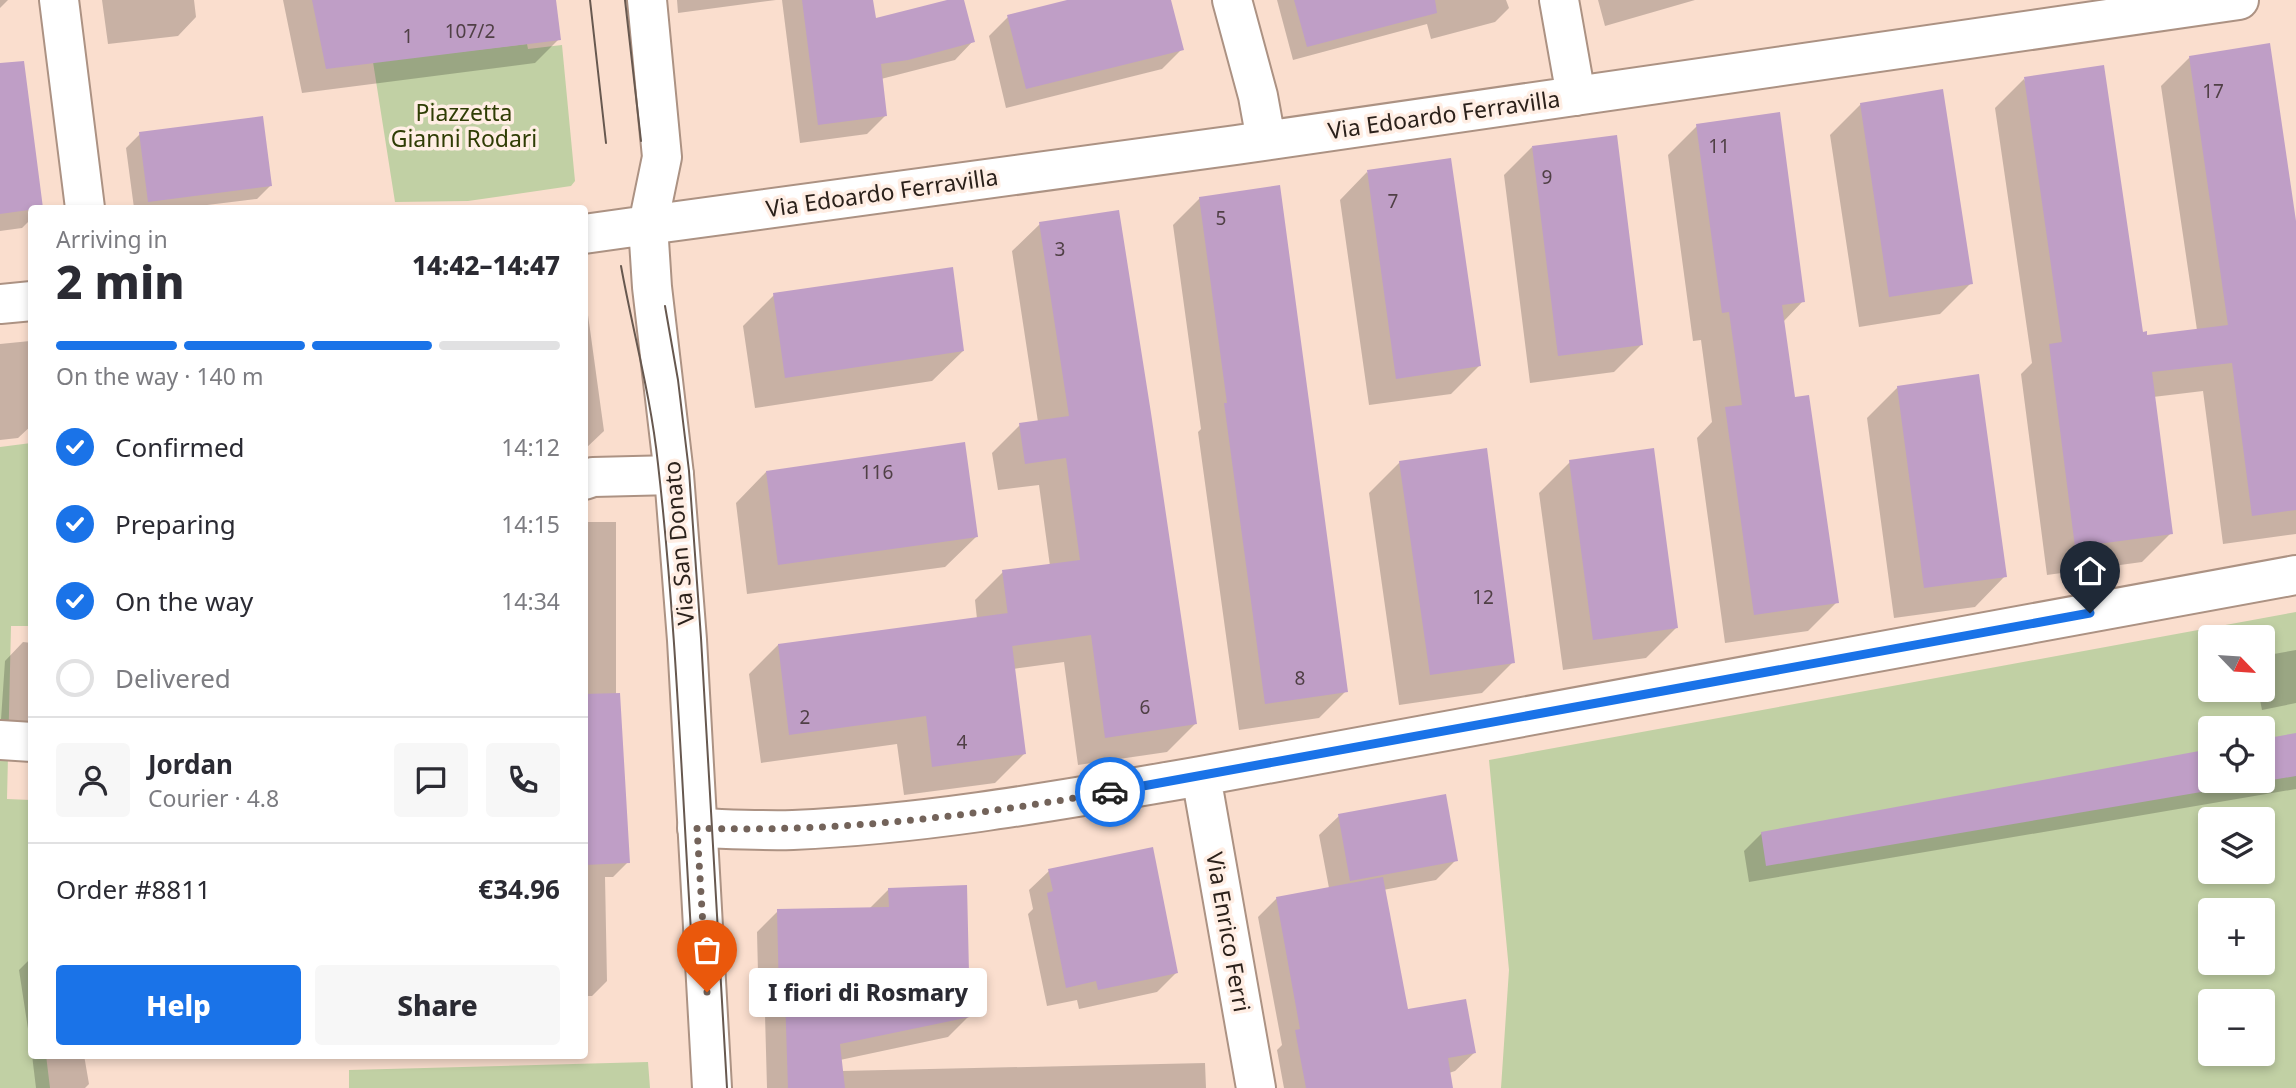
<!DOCTYPE html>
<meta charset="utf-8">
<style>
body{margin:0;font-family:"Noto Sans",sans-serif;background:#f7f7f7;color:#2b2b33;height:100vh;display:flex;flex-direction:column;font-size:26px;white-space:nowrap}
*{box-sizing:border-box;margin:0}
p{font-size:23px;color:#7c7c81}
.icon{flex:none;width:38px;height:38px;fill:none;stroke:currentColor;stroke-width:2;stroke-linecap:round;stroke-linejoin:round}
.map{position:relative;flex:1;overflow:hidden}
.panel{position:absolute;left:28px;top:205px;width:560px;height:854px;display:flex;flex-direction:column;background:#fff;border-radius:7px;box-shadow:0 4px 10px #0003}
.panel>*{flex:none}
.needle{width:46px;rotate:115deg}
.tools{position:absolute;left:2198px;top:625px;display:grid;gap:14px}
.tools a{display:grid;place-items:center;width:77px;height:77px;border-radius:7px;background:#fff;box-shadow:0 4px 10px #0003;font-size:35px}
.pin{position:absolute;display:grid;place-items:center;width:60px;height:60px;color:#fff;margin:-72px -30px;border-radius:50% 50% 50% 0;rotate:-45deg;box-shadow:0 0 7px #0007}
.pin .icon{rotate:45deg}
.courier{position:absolute;display:grid;place-items:center;width:70px;height:70px;margin:-35px;border:5px solid #1a73e8;border-radius:50%;background:#fff;color:#222;box-shadow:0 2px 9px #0007}
.bubble{position:absolute;height:49px;border-radius:7px;background:#fff;box-shadow:0 4px 10px #0003;font-size:23px;font-weight:800;line-height:49px;text-align:center}
.headline em{font-style:normal;font-weight:800}
.headline div{display:flex;flex-direction:column-reverse}
.headline{display:flex;align-items:center;justify-content:space-between;height:119px;padding:0 28px}
h1{font-size:46px;font-weight:800;line-height:52px}
.bar{display:grid;grid-template-columns:repeat(4,1fr);gap:10px 7px;align-content:center;height:84px;padding:0 28px}
.bar i{height:9px;border-radius:5px;background:#e1e1e2}
.bar .active{background:#1a73e8}
.bar p{grid-column:span 4}
.line{display:flex;align-items:center;gap:18px;padding:0 28px;border-top:2px solid #e1e1e2}
.line div{flex:1}
.round{display:grid;place-items:center;flex:none;width:74px;height:74px;border-radius:7px;background:#f7f7f7}
ol{padding:0 28px;list-style:none}
li{display:flex;align-items:center;gap:21px;height:77px}
li p{margin-inline-start:auto}
li .icon{padding:7px;border-radius:50%;background:#1a73e8;color:#fff;stroke-width:4}
li:last-child{color:#7c7c81}
li i{width:38px;height:38px;border:4px solid #e1e1e2;border-radius:50%}
.action{display:flex;gap:14px;margin-top:auto;padding:14px 28px}
.action a{flex:1;height:80px;border-radius:7px;background:#1a73e8;color:#fff;font-size:28px;font-weight:800;line-height:80px;text-align:center}
.action a+a{background:#f7f7f7;color:#2b2b33}
.map>svg:first-child{display:block}
.green{fill:#c1d0a4;fill-rule:evenodd}
.shadow{fill:#0003}
.building{fill:#bf9ec6}
.lines{fill:none;stroke-linecap:round;stroke-linejoin:round}
.minor-casing{stroke:#ac9283;stroke-width:42}
.major-casing{stroke:#ac9283;stroke-width:42}
.minor{stroke:#fff;stroke-width:38}
.major{stroke:#fff;stroke-width:38}
.tram{stroke:#67584f;stroke-width:2}
.done{stroke:#73635a;stroke-width:7;stroke-dasharray:0 12.6}
.route{stroke:#1a73e8;stroke-width:9}
.labels{text-anchor:middle;stroke-width:7;stroke-linejoin:round;paint-order:stroke}
.number-label{font-size:19px;fill:#504046}
.park-label{font-size:23px;fill:#2f3d04;stroke:#ffeee4}
.street-label{font-size:23px;fill:#2b211b;stroke:#ffeee4}
</style>
<div class="map">
<svg width="2296" height="1088" viewBox="0 0 2296 1088">
<rect width="100%" height="100%" fill="#fadece"/>
<path class="green" d="M 527,44 L 528,49 L 562,45 L 575,181 L 571,186 L 468,201 L 395,202 L 373,62 Z
M 31,443 L 31,626 L 11,626 L 7,799 L 31,800 L 32,1055 L 46,1055 L 50,1088 L 0,1088 L 0,447 Z
M 2296,612 L 2296,1088 L 1501,1088 L 1509,970 L 1489,760 ZM 2210,637 L 2263,637 L 2263,690 L 2210,690 ZM 2210,728 L 2263,728 L 2263,780 L 2210,780 ZM 2210,819 L 2263,819 L 2263,872 L 2210,872 ZM 2210,910 L 2263,910 L 2263,962 L 2210,962 ZM 2210,1001 L 2263,1001 L 2263,1054 L 2210,1054 Z
M 648,1062 L 650,1088 L 349,1088 L 349,1070 Z"/>
<path class="shadow" d="M 0,0 L 8,0 L 0,8 Z
M 102,0 L 194,0 L 196,17 L 178,36 L 108,44 Z
M 283,0 L 554,0 L 559,39 L 535,63 L 302,93 Z
M 677,0 L 776,0 L 678,13 Z
M 782,0 L 872,0 L 874,21 L 954,0 L 962,0 L 973,41 L 955,60 L 881,79 L 886,115 L 867,134 L 800,143 Z
M 1074,0 L 1169,0 L 1182,49 L 1162,69 L 1006,108 L 989,36 L 1008,17 Z
M 1277,0 L 1506,0 L 1509,8 L 1495,22 L 1431,39 L 1427,24 L 1293,60 Z
M 1598,0 L 1695,0 L 1605,26 Z
M 2190,57 L 2296,244 L 2296,534 L 2223,544 L 2203,391 L 2153,397 L 2171,533 L 2142,562 L 2047,575 L 2021,374 L 2032,363 L 1995,108 L 2024,79 L 2142,334 L 2145,337 L 2197,330 L 2161,86 Z
M 0,68 L 32,208 L 32,218 L 22,228 L 0,231 Z
M 1861,104 L 1971,283 L 1940,314 L 1859,327 L 1830,135 Z
M 1697,126 L 1803,301 L 1783,322 L 1794,399 L 1837,602 L 1808,631 L 1725,643 L 1697,438 L 1712,422 L 1701,340 L 1693,341 L 1668,155 Z
M 140,134 L 271,185 L 257,199 L 183,208 L 134,208 L 126,148 Z
M 1532,147 L 1642,344 L 1614,372 L 1530,383 L 1504,175 Z
M 1367,172 L 1479,366 L 1451,394 L 1369,405 L 1340,200 Z
M 1200,198 L 1346,691 L 1319,718 L 1239,730 L 1198,432 L 1201,429 L 1173,225 Z
M 1040,224 L 1195,724 L 1167,752 L 1078,765 L 1064,662 L 1013,669 L 1024,754 L 995,783 L 904,795 L 897,744 L 761,763 L 749,674 L 778,645 L 977,619 L 975,600 L 1003,572 L 1050,566 L 1039,485 L 998,490 L 992,453 L 1020,425 L 1038,422 L 1012,251 Z
M 584,286 L 604,431 L 584,450 Z
M 774,295 L 963,351 L 932,381 L 755,408 L 743,326 Z
M 30,341 L 32,425 L 18,438 L 0,440 L 0,344 Z
M 1898,387 L 2005,576 L 1975,607 L 1894,618 L 1867,418 Z
M 1400,462 L 1513,662 L 1482,693 L 1399,705 L 1369,493 Z
M 1570,462 L 1677,627 L 1646,658 L 1563,670 L 1539,493 Z
M 766,472 L 976,537 L 945,567 L 747,594 L 736,503 Z
M 584,522 L 616,522 L 616,695 L 628,862 L 613,877 L 605,877 L 607,981 L 592,996 L 584,996 Z
M 23,642 L 32,643 L 32,736 L 0,734 L 5,661 Z
M 2296,650 L 2296,703 L 2262,710 L 2258,690 L 2263,690 L 2263,660 L 2268,655 Z
M 2296,735 L 2296,789 L 1749,882 L 1744,851 L 1762,833 L 2210,751 L 2210,780 L 2263,780 L 2263,741 Z
M 1339,816 L 1456,860 L 1436,880 L 1383,890 L 1406,1011 L 1474,1053 L 1455,1071 L 1449,1073 L 1451,1088 L 1284,1088 L 1277,1050 L 1282,1045 L 1258,917 L 1277,898 L 1329,888 L 1319,835 Z
M 1049,871 L 1176,973 L 1157,992 L 1079,1009 L 1077,1000 L 1047,1006 L 1028,914 L 1033,909 L 1029,890 Z
M 889,889 L 969,1016 L 948,1037 L 840,1060 L 841,1071 L 1205,1063 L 1206,1088 L 767,1088 L 765,1015 L 759,1015 L 757,932 L 778,911 L 869,909 Z
M 32,957 L 32,1055 L 19,970 Z
M 32,1055 L 84,1055 L 89,1084 L 85,1088 L 36,1088 Z"/>
<path class="building" d="M 312,0 L 556,0 L 561,40 L 326,69 Z
M 802,0 L 873,0 L 876,18 L 947,0 L 964,0 L 975,42 L 908,60 L 881,64 L 887,116 L 818,125 Z
M 1067,0 L 1171,0 L 1184,50 L 1026,89 L 1007,15 Z
M 1294,0 L 1435,0 L 1437,13 L 1307,47 Z
M 2270,43 L 2296,221 L 2296,510 L 2252,516 L 2232,363 L 2152,372 L 2173,534 L 2075,547 L 2049,344 L 2062,342 L 2024,77 L 2104,65 L 2143,332 L 2147,331 L 2147,335 L 2228,325 L 2189,56 Z
M 24,61 L 43,208 L 0,214 L 0,63 Z
M 1943,89 L 1973,284 L 1889,297 L 1860,103 Z
M 1780,112 L 1805,302 L 1782,305 L 1795,397 L 1809,395 L 1839,603 L 1754,615 L 1725,407 L 1742,405 L 1729,312 L 1722,313 L 1696,124 Z
M 263,116 L 272,186 L 148,202 L 139,132 Z
M 1617,135 L 1643,345 L 1558,356 L 1532,146 Z
M 1451,158 L 1481,366 L 1396,379 L 1367,170 Z
M 1280,185 L 1348,692 L 1265,704 L 1224,403 L 1227,403 L 1199,197 Z
M 1119,210 L 1151,413 L 1197,724 L 1105,738 L 1091,635 L 1012,646 L 1002,570 L 1080,560 L 1066,458 L 1025,464 L 1019,423 L 1069,416 L 1039,222 Z
M 953,267 L 964,351 L 785,378 L 773,293 Z
M 1979,374 L 2007,577 L 1924,588 L 1897,386 Z
M 965,442 L 978,537 L 778,565 L 766,471 Z
M 1487,448 L 1515,663 L 1430,675 L 1399,461 Z
M 1654,448 L 1678,628 L 1593,640 L 1569,460 Z
M 1008,613 L 1026,754 L 932,767 L 926,716 L 789,735 L 778,644 Z
M 620,693 L 630,863 L 584,865 L 584,694 Z
M 2296,733 L 2296,776 L 1766,866 L 1761,832 L 2210,749 L 2210,780 L 2263,780 L 2263,739 Z
M 1446,794 L 1458,861 L 1350,881 L 1338,814 Z
M 1153,847 L 1178,973 L 1098,990 L 1096,981 L 1066,988 L 1047,893 L 1053,891 L 1048,869 Z
M 1383,877 L 1408,1009 L 1466,999 L 1476,1053 L 1448,1058 L 1453,1088 L 1306,1088 L 1295,1030 L 1300,1029 L 1276,897 Z
M 967,885 L 970,1017 L 840,1044 L 845,1088 L 788,1088 L 785,995 L 779,995 L 777,909 L 889,907 L 888,888 Z"/>
<g class="lines">
<g class="minor-casing">
<path id="minor" d="M 59,0 L 85,208
M 1232,0 L 1258,96 L 1266,140
M 1559,0 L 1576,96
M 648,225 L 1236,145 L 2239,0
M 584,480 L 593,477 L 674,475
M 0,740 L 32,742
M 1201,776 L 1256,1088
M 697,828 C 729,829 761,831 793,830 C 931,824 1066,799 1201,776 L 2296,575"/>
</g>
<g class="major-casing">
<path id="major" d="M 647,0 L 662,157 L 648,225 L 652,287 L 674,475 L 687,640 L 712,1088
M 584,234 L 648,225
M 0,304 L 32,301"/>
</g>
<use href="#minor" class="minor"/>
<use href="#major" class="major"/>
<path class="tram" d="M 590,0 L 606,143
M 625,0 L 641,141
M 621,266 C 633,332 651,397 658,464 C 677,630 682,797 693,963
M 665,306 L 678,380 L 689,471 L 701,638 L 727,1088"/>
</g>
<g class="lines">
<path class="done" d="M 707,992 L 697,828 C 836,833 973,816 1110,792"/>
<path class="route" d="M 1110,792 L 2090,613"/>
</g>
<g class="labels">
<g class="number-label">
<text x="470" y="38">107/2</text>
<text x="408" y="43">1</text>
<text x="2213" y="98">17</text>
<text x="1719" y="153">11</text>
<text x="1547" y="184">9</text>
<text x="1393" y="208">7</text>
<text x="1221" y="225">5</text>
<text x="1060" y="256">3</text>
<text x="877" y="479">116</text>
<text x="1483" y="604">12</text>
<text x="1300" y="685">8</text>
<text x="1145" y="714">6</text>
<text x="805" y="724">2</text>
<text x="962" y="749">4</text>
</g>
<g class="park-label">
<text x="464" y="121">Piazzetta<tspan x="464" dy="26">Gianni Rodari</tspan></text>
</g>
<g class="street-label">
<text transform="translate(1444 115) rotate(-8)" y="8">Via Edoardo Ferravilla</text>
<text transform="translate(882 193) rotate(-8)" y="8">Via Edoardo Ferravilla</text>
<text transform="translate(679 543) rotate(-95)" y="8">Via San Donato</text>
<text transform="translate(1228 932) rotate(80)" y="8">Via Enrico Ferri</text>
</g>
</g>
</svg>
<div class="tools">
<a><svg class="needle" viewBox="-14 -14 28 28"><path d="M0-13l5 13h-10z" fill="#e53935"/><path d="M0 13l5-13h-10z" fill="#7c7c81"/></svg></a>
<a><svg class="icon" aria-label="locate" viewBox="0 0 24 24"><circle cx="12" cy="12" r="6"/><path d="M12 2v4M12 18v4M2 12h4M18 12h4"/></svg></a>
<a><svg class="icon" aria-label="layers" viewBox="0 0 24 24"><path d="M12 4l9 5-9 5-9-5zM3 14l9 5 9-5"/></svg></a>
<a>+</a>
<a>−</a>
</div>
<div class="pin" style="left:707px;top:992px;background:#ea580c"><svg class="icon" aria-label="bag" viewBox="0 0 24 24"><path d="M5 8h14l-1 12H6zM9 8a3 3 0 0 1 6 0"/></svg></div>
<div class="pin" style="left:2090px;top:613px;background:#1f2937"><svg class="icon" aria-label="home" viewBox="0 0 24 24"><path d="M3 11l9-7 9 7M6 9v11h12V9"/></svg></div>
<div class="courier" style="left:1110px;top:792px"><svg class="icon" aria-label="car" viewBox="0 0 24 24"><path d="M5 17H2v-5l4-1 3-4h7l3 4 3 1v5h-3M9 17h6M6 11h13"/><circle cx="7" cy="17" r="2"/><circle cx="17" cy="17" r="2"/></svg></div>
<div class="bubble" style="left:749px;top:968px;width:238px">I fiori di Rosmary</div>
<section class="panel">
<div class="headline"><div><h1>2 min</h1><p>Arriving in</p></div><em>14:42–14:47</em></div>
<div class="bar"><i class="active"></i><i class="active"></i><i class="active"></i><i></i><p>On the way · 140 m</p></div>
<ol>
<li><svg class="icon" aria-label="check" viewBox="0 0 24 24"><path d="M5 12l5 5 9-10"/></svg>Confirmed<p>14:12</p></li>
<li><svg class="icon" aria-label="check" viewBox="0 0 24 24"><path d="M5 12l5 5 9-10"/></svg>Preparing<p>14:15</p></li>
<li><svg class="icon" aria-label="check" viewBox="0 0 24 24"><path d="M5 12l5 5 9-10"/></svg>On the way<p>14:34</p></li>
<li><i></i>Delivered</li>
</ol>
<div class="line" style="height:126px"><a class="round"><svg class="icon" aria-label="person" viewBox="0 0 24 24"><circle cx="12" cy="8" r="4"/><path d="M4 21q1-7 8-7t8 7"/></svg></a><div><b>Jordan</b><p>Courier · 4.8</p></div><a class="round"><svg class="icon" aria-label="chat" viewBox="0 0 24 24"><path d="M4 5h16v11H9l-5 4z"/></svg></a><a class="round"><svg class="icon" aria-label="phone" viewBox="0 0 24 24"><path d="M5 4h4l2 5-3 2q2 4 5 5l2-3 5 2v4C11 20 4 13 5 4z"/></svg></a></div>
<div class="line" style="height:91px"><div>Order #8811</div><b>€34.96</b></div>
<div class="action"><a>Help</a><a>Share</a></div>
</section>
</div>
